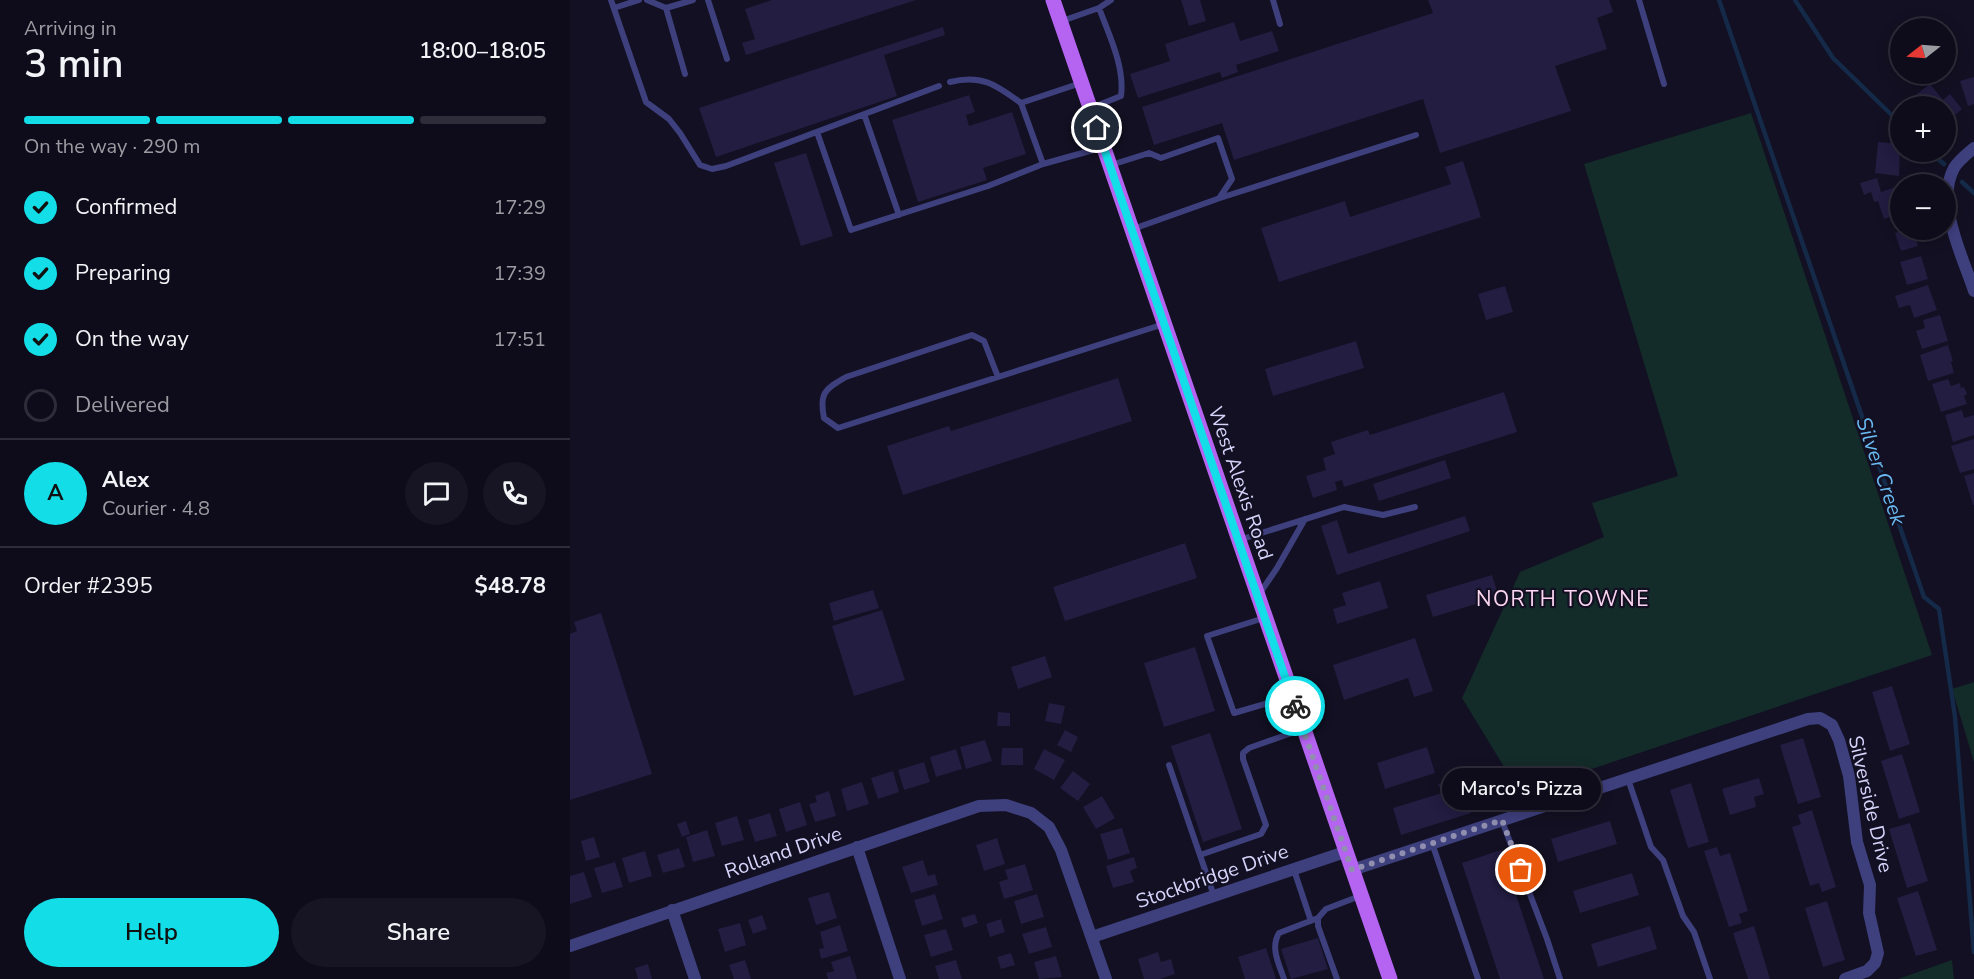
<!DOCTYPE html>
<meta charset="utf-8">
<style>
body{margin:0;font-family:"Nunito Sans",sans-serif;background:#171523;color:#f1f3f6;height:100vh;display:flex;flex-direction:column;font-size:22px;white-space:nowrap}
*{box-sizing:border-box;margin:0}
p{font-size:20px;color:#9b9ba2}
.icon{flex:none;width:33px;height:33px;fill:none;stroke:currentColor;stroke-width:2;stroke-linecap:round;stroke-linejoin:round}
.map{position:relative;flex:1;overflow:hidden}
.side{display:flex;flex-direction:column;background:#0e0c1a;width:570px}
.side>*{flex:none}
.needle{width:39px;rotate:253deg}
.fabs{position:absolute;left:1320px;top:18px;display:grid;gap:12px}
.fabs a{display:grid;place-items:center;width:66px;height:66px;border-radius:50%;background:#0e0c1a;box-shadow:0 3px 15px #0003,0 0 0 2px #2e2c39;font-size:30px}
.pin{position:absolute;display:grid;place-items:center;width:51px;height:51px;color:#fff;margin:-26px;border:3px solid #fff;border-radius:50%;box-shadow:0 2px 6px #0007}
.courier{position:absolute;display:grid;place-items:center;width:60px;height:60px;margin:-30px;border:4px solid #13dee8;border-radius:50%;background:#fff;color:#222;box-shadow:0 2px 8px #0007}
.bubble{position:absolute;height:42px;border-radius:21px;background:#0e0c1a;box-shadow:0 3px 15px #0003,0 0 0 2px #2e2c39;font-size:20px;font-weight:600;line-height:42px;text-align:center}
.headline em{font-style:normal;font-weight:600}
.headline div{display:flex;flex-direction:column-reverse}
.headline{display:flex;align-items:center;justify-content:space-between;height:102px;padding:0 24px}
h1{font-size:39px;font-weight:600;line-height:45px}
.bar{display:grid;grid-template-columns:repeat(4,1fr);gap:9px 6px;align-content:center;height:72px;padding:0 24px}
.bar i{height:8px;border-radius:4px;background:#2e2c39}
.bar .on{background:#13dee8}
.bar p{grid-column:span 4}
.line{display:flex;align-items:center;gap:15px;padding:0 24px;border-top:2px solid #2e2c39}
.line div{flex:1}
.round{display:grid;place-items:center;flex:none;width:63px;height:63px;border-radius:32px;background:#171523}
ol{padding:0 24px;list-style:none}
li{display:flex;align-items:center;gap:18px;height:66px}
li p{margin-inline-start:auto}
li .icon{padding:6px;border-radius:50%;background:#13dee8;color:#111;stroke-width:4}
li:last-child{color:#9b9ba2}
li i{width:33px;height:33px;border:3px solid #2e2c39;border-radius:50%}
.primary-button{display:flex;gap:12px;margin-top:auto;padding:12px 24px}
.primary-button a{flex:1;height:69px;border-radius:36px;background:#13dee8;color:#111;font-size:24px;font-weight:600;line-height:69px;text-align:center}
.primary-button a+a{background:#171523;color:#f1f3f6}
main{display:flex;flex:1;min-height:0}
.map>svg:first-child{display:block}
.green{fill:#132b29}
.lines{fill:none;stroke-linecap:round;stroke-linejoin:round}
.stream{stroke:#142a48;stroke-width:4.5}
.building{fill:#221d41}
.service{stroke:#3e3f7d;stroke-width:6}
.minor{stroke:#3e3f7d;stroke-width:12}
.primary{stroke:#b564f2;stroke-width:15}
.done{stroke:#918faf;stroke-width:6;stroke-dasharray:0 10.8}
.route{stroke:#13dee8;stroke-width:8}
.labels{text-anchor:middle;stroke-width:4.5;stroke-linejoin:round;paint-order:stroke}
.street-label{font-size:20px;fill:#d6d4fb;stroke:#121022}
.water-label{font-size:21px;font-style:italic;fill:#6abbf3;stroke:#121022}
.neighbourhood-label{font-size:21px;letter-spacing:1.5px;fill:#fcd6f0;stroke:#121022}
</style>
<main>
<section class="side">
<div class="headline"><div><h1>3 min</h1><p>Arriving in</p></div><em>18:00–18:05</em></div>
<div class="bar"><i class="on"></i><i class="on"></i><i class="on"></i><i></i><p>On the way · 290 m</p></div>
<ol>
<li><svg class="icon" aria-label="check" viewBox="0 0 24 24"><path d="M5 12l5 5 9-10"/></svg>Confirmed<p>17:29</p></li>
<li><svg class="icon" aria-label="check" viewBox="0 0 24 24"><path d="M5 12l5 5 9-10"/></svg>Preparing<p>17:39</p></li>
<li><svg class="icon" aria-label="check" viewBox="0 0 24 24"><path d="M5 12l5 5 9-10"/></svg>On the way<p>17:51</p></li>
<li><i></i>Delivered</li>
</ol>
<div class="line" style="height:108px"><b class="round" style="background:#13dee8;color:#111">A</b><div><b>Alex</b><p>Courier · 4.8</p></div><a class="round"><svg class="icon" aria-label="chat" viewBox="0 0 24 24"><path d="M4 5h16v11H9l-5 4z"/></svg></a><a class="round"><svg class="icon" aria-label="phone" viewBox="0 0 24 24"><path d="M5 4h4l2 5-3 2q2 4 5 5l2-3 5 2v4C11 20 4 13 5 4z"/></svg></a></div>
<div class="line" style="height:78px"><div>Order #2395</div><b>$48.78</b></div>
<div class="primary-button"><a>Help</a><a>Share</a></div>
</section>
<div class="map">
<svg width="1404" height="979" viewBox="0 0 1404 979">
<rect width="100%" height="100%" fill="#121022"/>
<path class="green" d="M 1181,113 L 1362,655 L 950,793 L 892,698 L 950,572 L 1034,537 L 1022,503 L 1108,476 L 1014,164 Z
M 1404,682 L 1404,762 L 1382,689 Z
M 1382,960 L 1384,979 L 1328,979 Z"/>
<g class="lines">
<path class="stream" d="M 1149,0 L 1354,597 L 1369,609 L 1385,717 L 1404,952
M 1225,0 L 1263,58 L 1330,123
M 1360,152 L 1374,164
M 1392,182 L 1404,193"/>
</g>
<path class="building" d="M 202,0 L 346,0 L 176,55 L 172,43 L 185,39 L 175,9 Z
M 611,0 L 630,0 L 636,21 L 619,26 Z
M 858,0 L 1039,0 L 1043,12 L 1027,18 L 1037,49 L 985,66 L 1001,111 L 870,153 L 853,99 L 664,160 L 652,123 L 584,145 L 572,107 L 863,13 Z
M 664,22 L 670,41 L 702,31 L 709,51 L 666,65 L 668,72 L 652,78 L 650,72 L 568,98 L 560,74 L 600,61 L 595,44 Z
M 373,27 L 375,35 L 314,55 L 327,96 L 146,157 L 129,108 Z
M 1404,77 L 1404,104 L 1398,106 L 1390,81 Z
M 1360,84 L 1373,100 L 1380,94 L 1392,109 L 1376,123 L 1376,106 L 1351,106 L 1343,97 Z
M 399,95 L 405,112 L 396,115 L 399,126 L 442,112 L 456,154 L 413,168 L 417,180 L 348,202 L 322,120 Z
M 1308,142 L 1330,144 L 1329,176 L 1305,173 Z
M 236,153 L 263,236 L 231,246 L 204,163 Z
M 893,161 L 911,217 L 709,282 L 691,228 L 775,201 L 780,217 L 881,184 L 875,167 Z
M 1307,178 L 1311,192 L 1326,187 L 1330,200 L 1330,213 L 1314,219 L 1308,201 L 1304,202 L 1301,192 L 1294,195 L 1290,183 Z
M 1335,230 L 1343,230 L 1348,246 L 1331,251 L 1325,233 Z
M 1351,256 L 1358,279 L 1337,285 L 1330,262 Z
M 1358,285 L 1367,310 L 1344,318 L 1340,305 L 1329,308 L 1325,296 Z
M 935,286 L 943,312 L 916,320 L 908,294 Z
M 1370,315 L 1378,341 L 1352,349 L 1346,331 L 1355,328 L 1353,320 Z
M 786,341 L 794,368 L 703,396 L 695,369 Z
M 1378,345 L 1383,361 L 1381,362 L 1384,373 L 1358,381 L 1350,355 Z
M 548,378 L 562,421 L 333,495 L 317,446 L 379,426 L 381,431 Z
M 1378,379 L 1381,386 L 1390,383 L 1391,388 L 1394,387 L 1397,394 L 1394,396 L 1397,404 L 1371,412 L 1362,384 Z
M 934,392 L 947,432 L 774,487 L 772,480 L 765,482 L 767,490 L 743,498 L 736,476 L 756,470 L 753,458 L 765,454 L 761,442 L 798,430 L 800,435 Z
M 1392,410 L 1394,418 L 1404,415 L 1404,435 L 1383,442 L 1375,415 Z
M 1404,439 L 1404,469 L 1390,473 L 1381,446 Z
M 875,460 L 881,478 L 809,501 L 803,484 Z
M 1404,473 L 1404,505 L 1403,505 L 1394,476 Z
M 895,516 L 900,531 L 767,575 L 751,526 L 767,520 L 778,554 Z
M 615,543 L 627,578 L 495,621 L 483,587 Z
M 922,575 L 929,597 L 863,617 L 856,595 Z
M 810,581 L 818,608 L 767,624 L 763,609 L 776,605 L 772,593 Z
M 303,590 L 309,608 L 264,621 L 259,603 Z
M 312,610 L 335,680 L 284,696 L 262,626 Z
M 31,613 L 82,774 L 0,800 L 0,634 L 7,631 L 4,622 Z
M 845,638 L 863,691 L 844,697 L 838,678 L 774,700 L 763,665 Z
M 625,647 L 645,711 L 594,727 L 574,663 Z
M 475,656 L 482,677 L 448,689 L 441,667 Z
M 1322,686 L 1340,744 L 1320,751 L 1302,692 Z
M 479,703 L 495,706 L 491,724 L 475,721 Z
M 428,712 L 440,713 L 440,726 L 427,726 Z
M 495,730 L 508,737 L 501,752 L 487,745 Z
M 640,733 L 672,829 L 633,842 L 601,746 Z
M 1233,738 L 1251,797 L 1228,804 L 1210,745 Z
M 415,740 L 422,761 L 396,769 L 390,747 Z
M 857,747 L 865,773 L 815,789 L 807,763 Z
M 432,748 L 453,748 L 453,765 L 431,765 Z
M 386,749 L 392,769 L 366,777 L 360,757 Z
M 474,749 L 495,760 L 484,780 L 464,769 Z
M 1332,754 L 1350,812 L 1329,819 L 1311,761 Z
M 354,762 L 360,782 L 334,790 L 328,770 Z
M 323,771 L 329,792 L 308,799 L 301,778 Z
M 503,771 L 520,784 L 508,801 L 490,788 Z
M 889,777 L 901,813 L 831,835 L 823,808 L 872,793 L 868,784 Z
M 1189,778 L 1194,794 L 1184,797 L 1186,807 L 1160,815 L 1152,789 Z
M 292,782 L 299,804 L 277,811 L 271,789 Z
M 1121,783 L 1139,842 L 1118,848 L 1100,790 Z
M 259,791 L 266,816 L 245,822 L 239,804 L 247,802 L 245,796 Z
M 532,796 L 545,818 L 526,829 L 513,807 Z
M 230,802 L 237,825 L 216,832 L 209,809 Z
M 1242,810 L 1266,887 L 1252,892 L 1249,883 L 1240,886 L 1222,827 L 1231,824 L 1228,815 Z
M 200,813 L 207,836 L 185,842 L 178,820 Z
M 167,816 L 174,840 L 152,846 L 145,823 Z
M 116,821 L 120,834 L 112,837 L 107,824 Z
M 1040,821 L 1047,844 L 988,862 L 981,839 Z
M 1340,823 L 1358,881 L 1337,888 L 1319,829 Z
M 552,828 L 560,853 L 538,860 L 530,834 Z
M 137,830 L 145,856 L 123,862 L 116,837 Z
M 24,837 L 30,857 L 16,861 L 11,841 Z
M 427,838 L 435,864 L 414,871 L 406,845 Z
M 1147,847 L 1150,856 L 1160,853 L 1178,911 L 1169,914 L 1172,923 L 1159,927 L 1134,851 Z
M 109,848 L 115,867 L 93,873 L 87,855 Z
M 931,850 L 974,979 L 930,979 L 892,863 Z
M 75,851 L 82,876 L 59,883 L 52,858 Z
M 564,857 L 567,868 L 560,871 L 564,882 L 543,888 L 536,866 Z
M 353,860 L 358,876 L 365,874 L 368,885 L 341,893 L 332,867 Z
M 45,862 L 53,887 L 32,893 L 24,868 Z
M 455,864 L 463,890 L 434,899 L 429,882 L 438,879 L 435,870 Z
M 14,872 L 22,897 L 0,904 L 0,876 Z
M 1062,873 L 1069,895 L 1010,913 L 1003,891 Z
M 1348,891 L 1367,950 L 1346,956 L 1327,898 Z
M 259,892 L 267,918 L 246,925 L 238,898 Z
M 365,894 L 373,919 L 352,926 L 344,900 Z
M 467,894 L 474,917 L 451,924 L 444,901 Z
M 1257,901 L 1275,960 L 1253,967 L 1235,908 Z
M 405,914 L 408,923 L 394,928 L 391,918 Z
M 192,915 L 197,929 L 183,934 L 178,920 Z
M 431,919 L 435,932 L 420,937 L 416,924 Z
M 170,923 L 176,945 L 155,952 L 148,929 Z
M 270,925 L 278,951 L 251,959 L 249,949 L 254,948 L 250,932 Z
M 1080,926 L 1087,949 L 1028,967 L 1021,944 Z
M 1184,926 L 1200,979 L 1178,979 L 1163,933 Z
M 476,927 L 482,947 L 459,954 L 452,934 Z
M 376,929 L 383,950 L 361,957 L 354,935 Z
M 748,938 L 758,969 L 721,979 L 711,949 Z
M 696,948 L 706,979 L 675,979 L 668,957 Z
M 588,952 L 591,962 L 601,959 L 605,974 L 590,979 L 574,979 L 568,959 Z
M 441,953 L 445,965 L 431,969 L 427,957 Z
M 280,956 L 287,979 L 258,979 L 256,973 L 264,971 L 261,962 Z
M 486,956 L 492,977 L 469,979 L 464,962 Z
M 175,960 L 181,979 L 164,979 L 159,965 Z
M 386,960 L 392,979 L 369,979 L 365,966 Z
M 78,964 L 82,979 L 68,979 L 65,968 Z"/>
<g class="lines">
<path class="service" d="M 41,0 L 76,102 L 99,119 L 110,133 L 130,165 L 142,169 L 156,166 L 369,86
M 77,0 L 96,8 L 123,0
M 138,0 L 157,59
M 703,0 L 710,24
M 1069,0 L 1094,84
M 44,8 L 69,0
M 96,8 L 115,74
M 492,21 L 529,8 L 541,0
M 380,82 C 412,74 426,85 451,103
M 511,83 L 451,103 L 473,164 L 534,147
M 521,108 L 551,96 C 555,67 539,35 529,8
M 294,114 L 329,215
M 247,132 L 281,230 L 418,186 L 473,164
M 541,165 L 579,153 L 591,158 L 648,138 L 662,179 L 650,197
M 563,229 L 650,198 L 846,135
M 428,377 L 414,341 L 402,335 L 276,377 C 255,389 249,393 254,418 L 268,428 L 594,324
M 669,540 L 774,507 L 813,515 L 845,507
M 690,593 L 707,568 L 735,519
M 694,618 L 637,636 L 664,713 L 722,696
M 599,765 L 644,896
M 1058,779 L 1081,847 L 1093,860 L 1113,916 L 1124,932 L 1140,979
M 932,821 L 977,939 L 990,979
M 862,843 L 908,979
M 630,855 L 691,834 L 696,825 L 673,759 L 673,753 L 679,748 L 733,729
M 724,870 L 741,921
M 714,979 C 709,964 700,948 709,933 L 748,918
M 767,979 L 748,926 L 748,918 L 756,909 L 790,896"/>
<path class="minor" d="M 1404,148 C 1398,153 1388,161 1384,168 C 1365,203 1393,257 1404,291
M 287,847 L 330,979
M 782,870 L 1238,719 L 1250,718 L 1262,725 L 1269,740 L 1279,776 L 1287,842 L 1300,885 L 1299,913 L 1308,953 L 1305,963 L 1297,971 L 1275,979
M 102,910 L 125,979
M 522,937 L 775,852
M 0,946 L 409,806 L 436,805 L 461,813 L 479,827 L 491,850 L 536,979"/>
<path class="primary" d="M 483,0 L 820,979"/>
</g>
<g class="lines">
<path class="done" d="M 725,706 L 782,870 L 932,820 L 951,870"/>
<path class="route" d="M 527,128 L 725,706"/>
</g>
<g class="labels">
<g class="street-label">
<text transform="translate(671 483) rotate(71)" y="7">West Alexis Road</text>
<text transform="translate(1301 804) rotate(77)" y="7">Silverside Drive</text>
<text transform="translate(213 852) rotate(-19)" y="7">Rolland Drive</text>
<text transform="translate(642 876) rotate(-19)" y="7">Stockbridge Drive</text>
</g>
<g class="water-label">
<text transform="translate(1311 471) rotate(71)" y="7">Silver Creek</text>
</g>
<g class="neighbourhood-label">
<text x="993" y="606">NORTH TOWNE</text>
</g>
</g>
</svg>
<div class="fabs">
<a><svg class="needle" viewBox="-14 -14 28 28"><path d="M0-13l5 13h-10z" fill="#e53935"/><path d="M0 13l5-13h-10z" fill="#9b9ba2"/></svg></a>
<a>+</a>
<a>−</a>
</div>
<div class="pin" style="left:951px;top:870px;background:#ea580c"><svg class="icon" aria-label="bag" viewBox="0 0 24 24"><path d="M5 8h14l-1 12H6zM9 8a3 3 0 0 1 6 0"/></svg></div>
<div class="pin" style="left:527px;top:128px;background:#1f2937"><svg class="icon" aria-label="home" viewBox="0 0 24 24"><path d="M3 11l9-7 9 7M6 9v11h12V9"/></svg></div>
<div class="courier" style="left:725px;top:706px"><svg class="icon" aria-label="bike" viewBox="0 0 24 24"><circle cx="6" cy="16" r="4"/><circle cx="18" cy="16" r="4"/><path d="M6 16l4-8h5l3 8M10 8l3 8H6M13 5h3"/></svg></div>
<div class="bubble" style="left:872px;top:768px;width:159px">Marco's Pizza</div>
</div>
</main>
